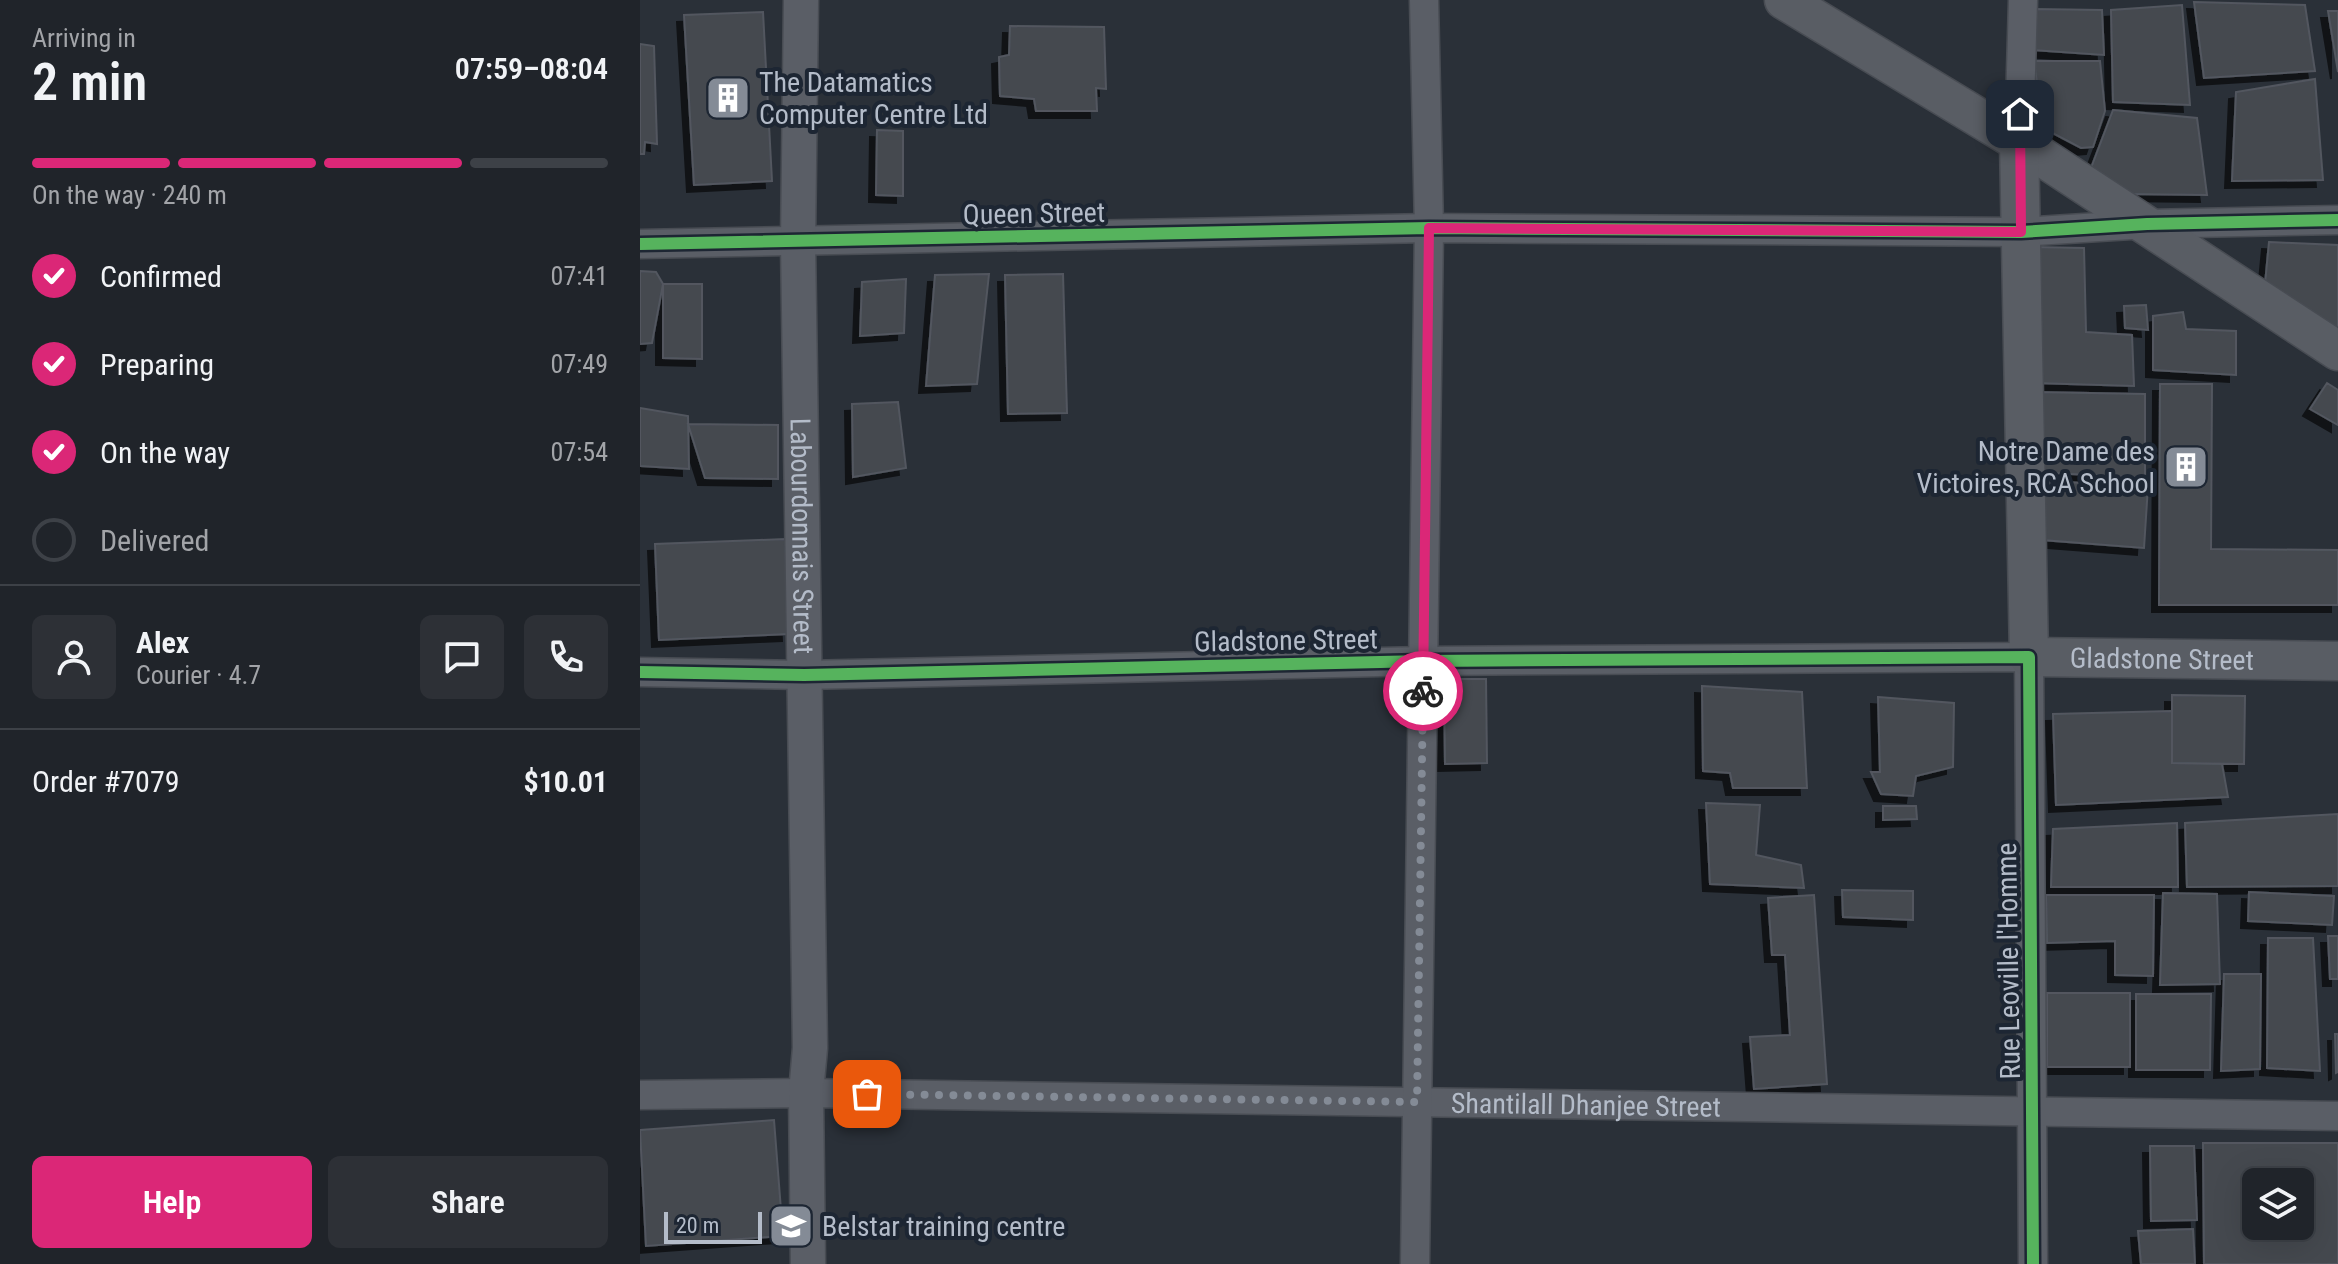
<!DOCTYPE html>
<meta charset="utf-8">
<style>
body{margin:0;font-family:"Roboto Condensed",sans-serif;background:#2d3036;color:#f1f3f6;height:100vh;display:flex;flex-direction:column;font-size:30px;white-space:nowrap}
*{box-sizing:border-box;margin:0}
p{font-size:26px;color:#a2a4a8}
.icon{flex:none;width:44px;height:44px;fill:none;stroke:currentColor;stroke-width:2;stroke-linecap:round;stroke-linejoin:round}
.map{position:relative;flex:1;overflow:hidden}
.side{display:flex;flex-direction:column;background:#20242a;width:640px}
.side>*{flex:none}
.tools{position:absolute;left:1602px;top:1168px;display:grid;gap:16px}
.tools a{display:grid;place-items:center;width:72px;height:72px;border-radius:12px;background:#20242a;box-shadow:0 8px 32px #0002,0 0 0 2px #3d4147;font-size:40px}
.scale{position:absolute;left:24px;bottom:20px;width:98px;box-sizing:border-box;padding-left:8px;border:4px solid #b4bcc9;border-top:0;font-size:22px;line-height:28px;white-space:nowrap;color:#b4bcc9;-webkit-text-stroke:6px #1d2633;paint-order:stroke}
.pin{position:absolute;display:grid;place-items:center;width:68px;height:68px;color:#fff;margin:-34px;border-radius:16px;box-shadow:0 4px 12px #0006}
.courier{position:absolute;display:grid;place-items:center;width:80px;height:80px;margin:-40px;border:6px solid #db2777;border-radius:50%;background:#fff;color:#222;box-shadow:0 2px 10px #0007}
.overview em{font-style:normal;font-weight:600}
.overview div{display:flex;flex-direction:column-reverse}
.overview{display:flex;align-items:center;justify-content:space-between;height:136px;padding:0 32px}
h1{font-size:52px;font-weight:600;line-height:60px}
.bar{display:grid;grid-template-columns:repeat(4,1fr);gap:12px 8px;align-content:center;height:96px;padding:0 32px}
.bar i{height:10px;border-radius:6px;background:#3d4147}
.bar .selected{background:#db2777}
.bar p{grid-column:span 4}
.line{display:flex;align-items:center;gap:20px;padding:0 32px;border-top:2px solid #3d4147}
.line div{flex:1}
.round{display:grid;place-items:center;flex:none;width:84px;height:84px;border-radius:12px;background:#2d3036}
ol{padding:0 32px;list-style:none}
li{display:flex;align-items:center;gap:24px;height:88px}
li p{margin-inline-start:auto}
li .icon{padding:8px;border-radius:50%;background:#db2777;color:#fff;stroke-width:4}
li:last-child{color:#a2a4a8}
li i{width:44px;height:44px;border:4px solid #3d4147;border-radius:50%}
.action{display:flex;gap:16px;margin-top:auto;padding:16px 32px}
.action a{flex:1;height:92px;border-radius:12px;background:#db2777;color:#fff;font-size:32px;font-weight:600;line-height:92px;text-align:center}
.action a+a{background:#2d3036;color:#f1f3f6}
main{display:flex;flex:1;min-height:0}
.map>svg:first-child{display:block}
.building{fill:#444950;stroke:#52575f;stroke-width:2;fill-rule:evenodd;filter:url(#shadow)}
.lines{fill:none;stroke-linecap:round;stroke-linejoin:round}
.minor-casing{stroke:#484c53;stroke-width:31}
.tertiary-casing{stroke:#484c53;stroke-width:37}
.secondary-casing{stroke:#484c53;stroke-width:41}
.minor{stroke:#5a5e66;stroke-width:28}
.tertiary{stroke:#5a5e66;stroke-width:34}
.secondary{stroke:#595d64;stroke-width:38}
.cycleway-casing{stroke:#1d2633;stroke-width:17}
.cycleway{stroke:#56b35d;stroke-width:12}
.done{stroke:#848b96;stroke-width:8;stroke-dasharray:0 14.4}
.route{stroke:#db2777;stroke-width:10}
.labels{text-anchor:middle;stroke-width:8;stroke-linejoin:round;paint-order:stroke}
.poi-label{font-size:28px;fill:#b4bcc9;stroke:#1d2633;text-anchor:start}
.street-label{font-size:28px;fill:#b4bcc9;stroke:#1d2633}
</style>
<main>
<section class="side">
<div class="overview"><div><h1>2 min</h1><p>Arriving in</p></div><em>07:59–08:04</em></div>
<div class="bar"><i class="selected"></i><i class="selected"></i><i class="selected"></i><i></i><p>On the way · 240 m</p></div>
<ol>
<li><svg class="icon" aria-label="check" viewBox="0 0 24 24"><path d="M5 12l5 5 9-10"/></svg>Confirmed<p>07:41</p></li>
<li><svg class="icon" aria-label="check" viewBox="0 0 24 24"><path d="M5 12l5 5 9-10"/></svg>Preparing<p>07:49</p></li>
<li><svg class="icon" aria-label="check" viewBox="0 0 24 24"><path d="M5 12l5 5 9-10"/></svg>On the way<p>07:54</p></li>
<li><i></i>Delivered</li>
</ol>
<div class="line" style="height:144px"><a class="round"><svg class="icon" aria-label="person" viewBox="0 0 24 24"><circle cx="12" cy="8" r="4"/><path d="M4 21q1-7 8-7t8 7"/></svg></a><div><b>Alex</b><p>Courier · 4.7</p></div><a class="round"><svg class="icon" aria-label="chat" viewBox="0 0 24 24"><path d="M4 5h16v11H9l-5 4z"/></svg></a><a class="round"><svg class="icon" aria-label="phone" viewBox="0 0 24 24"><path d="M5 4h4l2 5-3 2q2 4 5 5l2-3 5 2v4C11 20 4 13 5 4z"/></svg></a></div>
<div class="line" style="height:104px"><div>Order #7079</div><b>$10.01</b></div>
<div class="action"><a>Help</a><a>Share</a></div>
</section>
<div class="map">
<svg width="1698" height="1264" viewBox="0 0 1698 1264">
<defs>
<filter id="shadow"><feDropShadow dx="-7" dy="7" stdDeviation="0" flood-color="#0009"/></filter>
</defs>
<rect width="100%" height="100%" fill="#2a3038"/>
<path class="building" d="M 1554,2 L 1665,5 L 1675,71 L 1564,78 Z
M 1542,5 L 1550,105 L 1473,102 L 1471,10 Z
M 1393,9 L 1462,10 L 1464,55 L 1392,50 Z
M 1688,11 L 1698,11 L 1698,72 Z
M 123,12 L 132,181 L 54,185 L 44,15 Z
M 370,26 L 464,27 L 466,89 L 456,88 L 457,111 L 396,111 L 394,99 L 360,96 L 359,57 L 369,55 Z
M 0,44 L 14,46 L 17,144 L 5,142 L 4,154 L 0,154 Z
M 1394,61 L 1460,61 L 1465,111 L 1453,147 L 1441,148 L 1403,128 Z
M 1675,79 L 1683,180 L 1592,181 L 1596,92 Z
M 1473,110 L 1557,118 L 1567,195 L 1484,194 L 1451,168 Z
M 237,130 L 263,131 L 263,196 L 236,195 Z
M 1629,242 L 1698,245 L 1698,330 L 1625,284 Z
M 1387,247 L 1444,248 L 1446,332 L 1492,335 L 1494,386 L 1394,383 Z
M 0,271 L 16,272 L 23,284 L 12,343 L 0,344 Z
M 349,274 L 337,384 L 286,386 L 295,275 Z
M 423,274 L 427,413 L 368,414 L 365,275 Z
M 266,279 L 264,333 L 220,336 L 222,282 Z
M 23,284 L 62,284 L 62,359 L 23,358 Z
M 1506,305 L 1508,330 L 1485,328 L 1484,306 Z
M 1543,312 L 1546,329 L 1596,331 L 1596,375 L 1513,370 L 1513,316 Z
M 1687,383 L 1698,390 L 1698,425 L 1670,409 Z
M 1520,384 L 1572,384 L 1571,549 L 1698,550 L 1698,605 L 1519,605 Z
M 1395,392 L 1505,394 L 1505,478 L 1393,472 Z
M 258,402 L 266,468 L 213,477 L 212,404 Z
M 0,408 L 48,416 L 49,469 L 0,466 Z
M 48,424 L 138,425 L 138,479 L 65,478 Z
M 1403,481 L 1508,486 L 1504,548 L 1402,540 Z
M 145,539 L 149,634 L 19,640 L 15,544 Z
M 804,679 L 846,679 L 847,763 L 805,764 Z
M 1062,686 L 1162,692 L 1167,788 L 1093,788 L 1090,773 L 1063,771 Z
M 1532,695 L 1605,696 L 1604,764 L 1532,763 Z
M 1238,697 L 1314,703 L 1313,767 L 1276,776 L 1273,796 L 1241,794 L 1231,772 L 1240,772 Z
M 1532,711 L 1532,763 L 1582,764 L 1588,797 L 1416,805 L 1413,714 Z
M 1066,803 L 1120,805 L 1116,855 L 1161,865 L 1164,888 L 1070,884 Z
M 1243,806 L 1276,806 L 1277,819 L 1243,820 Z
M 1698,814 L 1698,886 L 1547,887 L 1545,823 Z
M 1537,823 L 1538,887 L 1411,887 L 1413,829 Z
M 1202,890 L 1273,891 L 1273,920 L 1203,917 Z
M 1609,892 L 1694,896 L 1692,925 L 1608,921 Z
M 1523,893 L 1577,894 L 1580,984 L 1520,985 Z
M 1174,895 L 1187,1084 L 1114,1089 L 1110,1037 L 1150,1035 L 1145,955 L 1132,955 L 1128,898 Z
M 1406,895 L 1514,895 L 1513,976 L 1475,975 L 1475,941 L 1407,943 Z
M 1688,936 L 1698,936 L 1698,979 L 1690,979 Z
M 1628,938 L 1673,938 L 1680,1071 L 1627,1068 Z
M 1584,974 L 1621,974 L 1620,1069 L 1581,1071 Z
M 1407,993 L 1490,993 L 1490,1067 L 1407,1067 Z
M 1496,994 L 1571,994 L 1570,1070 L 1496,1070 Z
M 1695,1034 L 1698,1034 L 1698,1072 L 1696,1073 Z
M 134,1120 L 143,1236 L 6,1246 L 0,1130 Z
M 1563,1143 L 1698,1143 L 1698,1264 L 1564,1264 ZM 1616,1182 L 1660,1182 L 1660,1226 L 1616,1226 Z
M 1510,1146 L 1554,1146 L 1557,1220 L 1511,1221 Z
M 1553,1229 L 1555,1264 L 1501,1264 L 1498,1231 Z"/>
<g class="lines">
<g class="minor-casing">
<g id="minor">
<path d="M 1379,142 L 1383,0"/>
<path d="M 0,244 L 789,228 L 1381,232 L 1507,224 L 1698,220"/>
<path d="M 0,672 L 164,675 L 784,661 L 1389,657 L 1393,1264"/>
<path id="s1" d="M 0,1095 L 166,1093 L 1698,1116"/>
<path d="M 775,1264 L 789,228 L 784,0"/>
</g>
</g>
<g class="tertiary-casing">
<g id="tertiary">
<path id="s2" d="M 161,0 L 158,243 L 170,1048 L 166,1093 L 168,1264"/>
</g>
</g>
<g class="secondary-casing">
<g id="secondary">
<path d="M 1144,0 L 1379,142 L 1698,351"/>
<path id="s3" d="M 1379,142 L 1389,657 L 1698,661"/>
</g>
</g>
<use href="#minor" class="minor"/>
<use href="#tertiary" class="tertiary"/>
<use href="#secondary" class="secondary"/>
<g class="cycleway-casing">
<path id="cycleway" d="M 0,244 L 789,228 L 1381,232 L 1507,224 L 1698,220
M 0,672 L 164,675 L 784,661 L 1389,657 L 1393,1264"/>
</g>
<use href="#cycleway" class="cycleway"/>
</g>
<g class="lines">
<path class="done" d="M 227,1094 L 777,1102 L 783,691"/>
<path class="route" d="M 783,691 L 789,228 L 1381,232 L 1380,114"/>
</g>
<defs>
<g id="building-square" transform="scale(2.3)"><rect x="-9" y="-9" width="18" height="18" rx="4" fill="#848b96" stroke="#1d2633"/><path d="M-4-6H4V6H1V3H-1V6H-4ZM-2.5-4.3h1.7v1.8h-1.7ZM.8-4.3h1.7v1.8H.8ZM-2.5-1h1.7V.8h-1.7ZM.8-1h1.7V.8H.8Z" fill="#fff"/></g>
<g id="university-square" transform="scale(2.3)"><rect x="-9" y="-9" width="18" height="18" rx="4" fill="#848b96" stroke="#1d2633"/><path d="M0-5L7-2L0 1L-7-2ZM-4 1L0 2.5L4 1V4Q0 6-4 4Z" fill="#fff"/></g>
</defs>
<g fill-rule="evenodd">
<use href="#building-square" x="88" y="98"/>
<use href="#building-square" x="1546" y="467"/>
<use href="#university-square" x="151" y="1226"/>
</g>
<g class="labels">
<g class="poi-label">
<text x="119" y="92">The Datamatics<tspan x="119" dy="32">Computer Centre Ltd</tspan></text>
<text x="1515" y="461" text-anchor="end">Notre Dame des<tspan x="1515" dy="32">Victoires, RCA School</tspan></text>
<text x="182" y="1236">Belstar training centre</text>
</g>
<g class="street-label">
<text transform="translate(394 213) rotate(-1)" y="10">Queen Street</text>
<text dy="10" stroke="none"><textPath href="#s2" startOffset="536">Labourdonnais Street</textPath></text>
<text transform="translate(646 640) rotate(-1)" y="10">Gladstone Street</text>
<text dy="10" stroke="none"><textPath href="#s3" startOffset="648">Gladstone Street</textPath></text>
<text transform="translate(1368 961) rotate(-91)" y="10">Rue Leoville l'Homme</text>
<text dy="10" stroke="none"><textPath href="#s1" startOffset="946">Shantilall Dhanjee Street</textPath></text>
</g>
</g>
</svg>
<div class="tools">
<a><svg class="icon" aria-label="layers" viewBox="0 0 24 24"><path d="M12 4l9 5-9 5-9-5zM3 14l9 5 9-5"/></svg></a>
</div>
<div class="scale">20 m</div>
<div class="pin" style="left:227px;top:1094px;background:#ea580c"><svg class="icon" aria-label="bag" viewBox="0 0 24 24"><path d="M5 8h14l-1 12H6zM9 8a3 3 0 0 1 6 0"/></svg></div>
<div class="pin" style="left:1380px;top:114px;background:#1f2937"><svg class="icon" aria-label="home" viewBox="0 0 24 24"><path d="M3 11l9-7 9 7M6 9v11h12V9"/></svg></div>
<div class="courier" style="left:783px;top:691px"><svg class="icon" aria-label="bike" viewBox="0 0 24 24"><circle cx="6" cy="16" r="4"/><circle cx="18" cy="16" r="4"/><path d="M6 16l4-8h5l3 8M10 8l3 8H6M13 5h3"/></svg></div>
</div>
</main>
